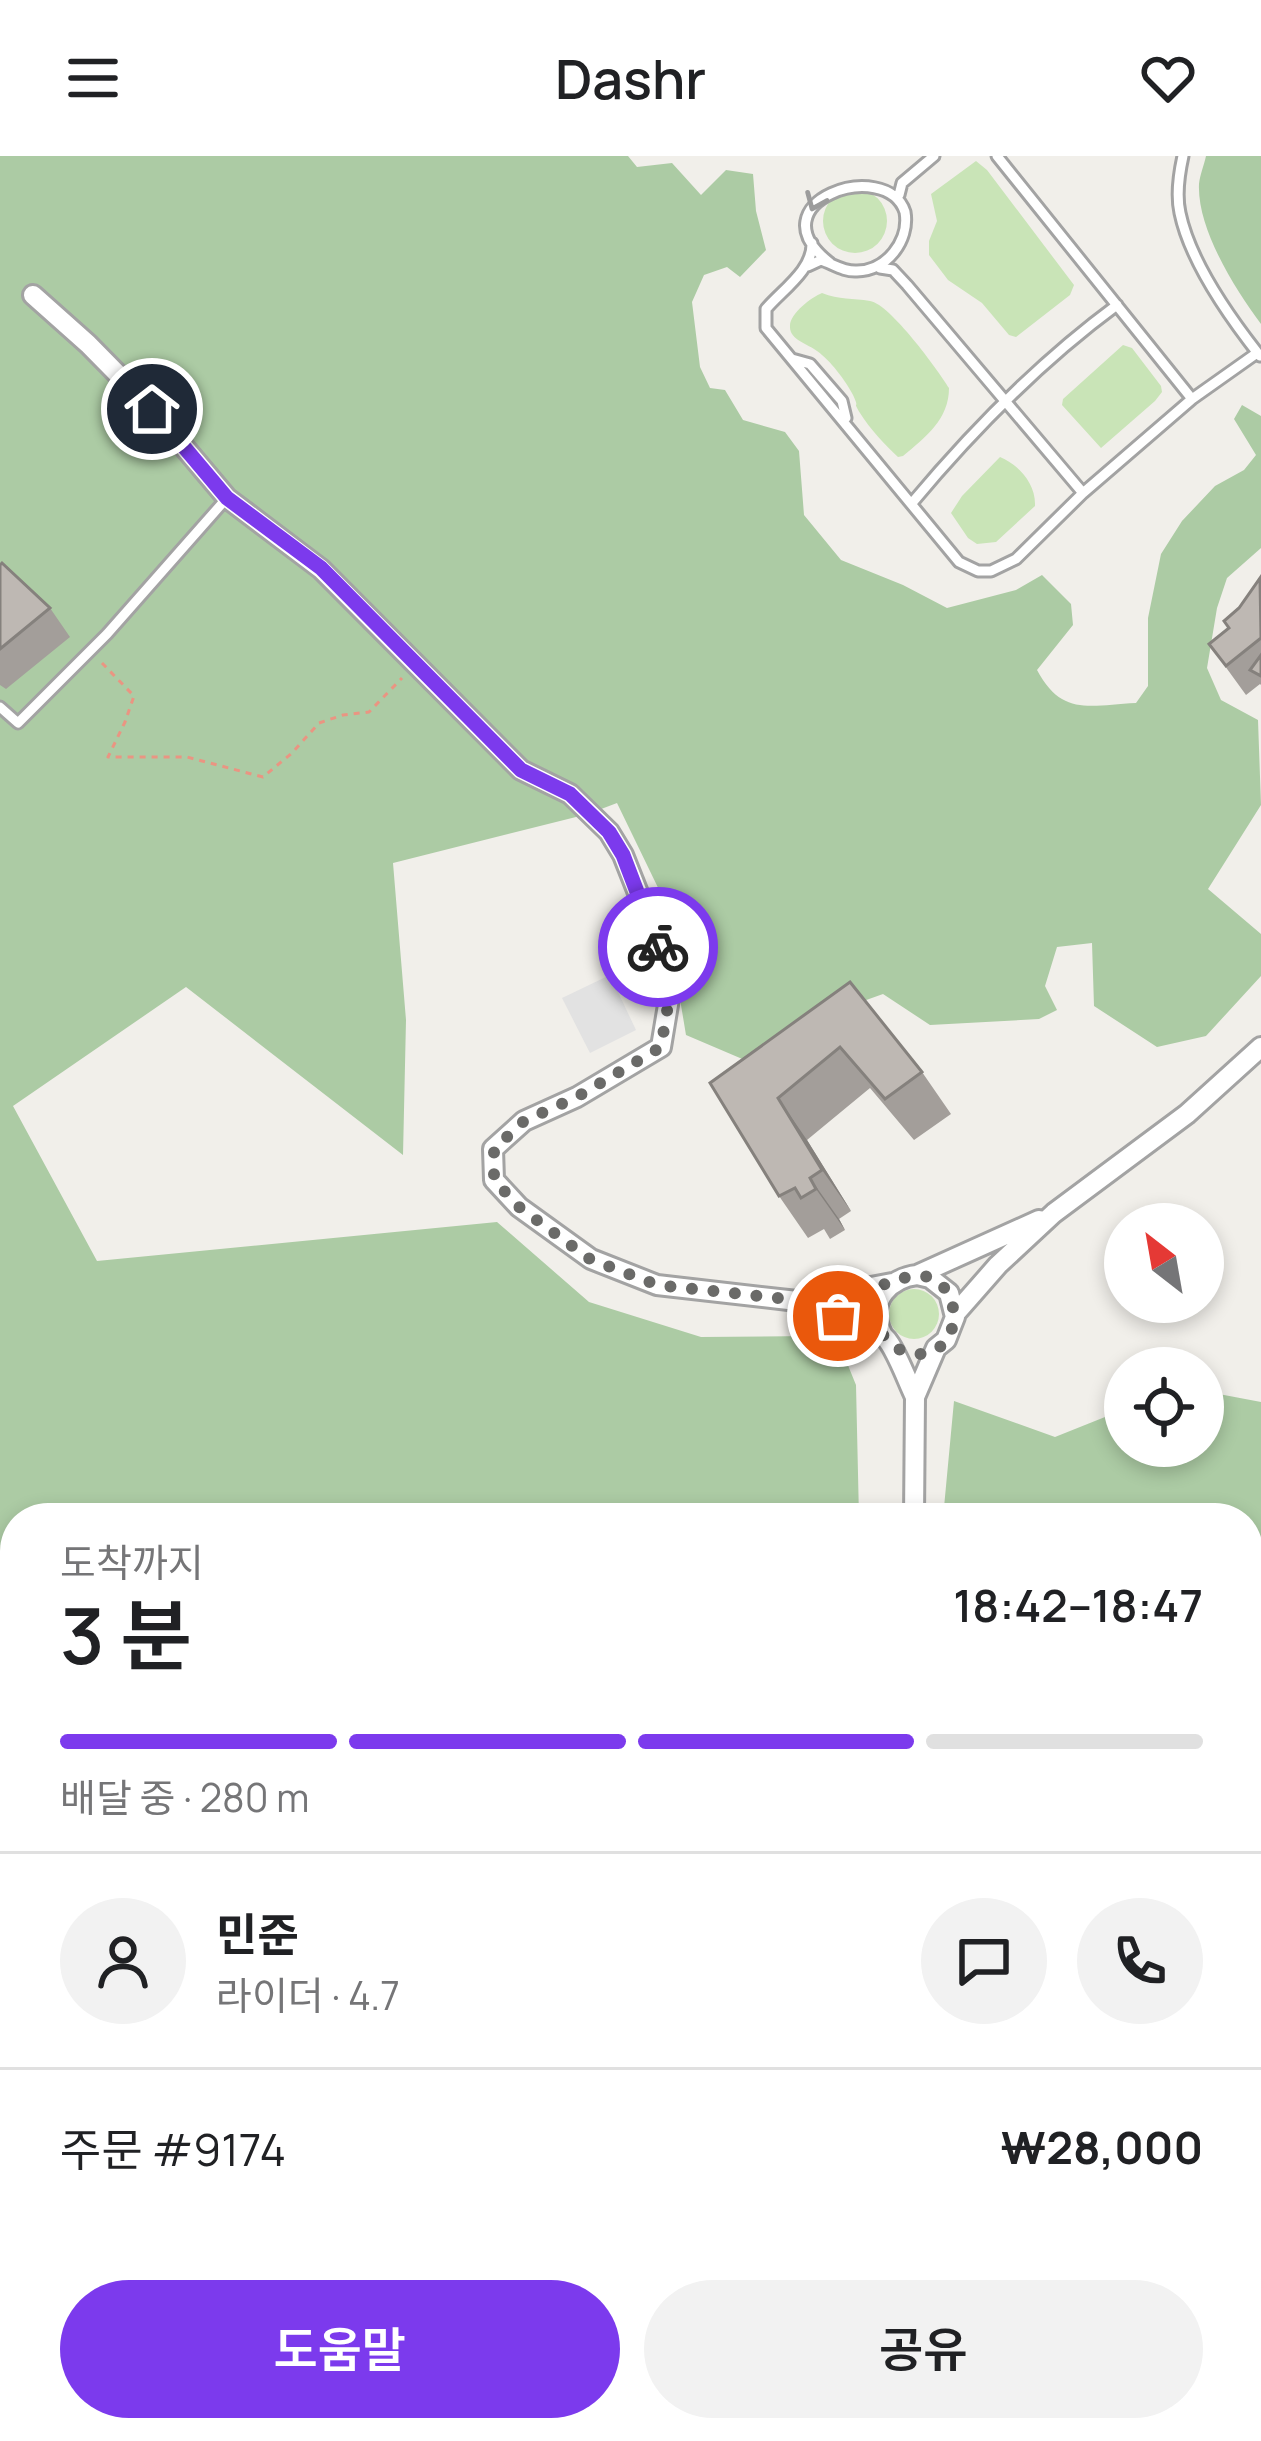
<!DOCTYPE html>
<html lang="ko">
<meta charset="utf-8">
<style>
body{margin:0;font-family:Manrope,"Noto Sans KR",sans-serif;background:#f2f2f2;color:#202124;height:100vh;display:flex;flex-direction:column;font-size:45px;white-space:nowrap}
*{box-sizing:border-box;margin:0}
p{font-size:39px;color:#757577}
.icon{flex:none;width:66px;height:66px;fill:none;stroke:currentColor;stroke-width:2;stroke-linecap:round;stroke-linejoin:round}
.map{position:relative;flex:1;overflow:hidden}
.drawer{position:absolute;left:0px;top:1347px;width:1263px;height:939px;display:flex;flex-direction:column;background:#fff;border-radius:48px 48px 0 0;box-shadow:0 6px 18px #0003}
.drawer>*{flex:none}
.needle{width:78px;rotate:329deg}
.controls{position:absolute;left:1104px;top:1047px;display:grid;gap:24px}
.controls a{display:grid;place-items:center;width:120px;height:120px;border-radius:50%;background:#fff;box-shadow:0 6px 18px #0003;font-size:60px}
.pin{position:absolute;display:grid;place-items:center;width:102px;height:102px;color:#fff;margin:-51px;border:6px solid #fff;border-radius:50%;box-shadow:0 3px 12px #0007}
.courier{position:absolute;display:grid;place-items:center;width:120px;height:120px;margin:-60px;border:9px solid #7c3aed;border-radius:50%;background:#fff;color:#222;box-shadow:0 3px 15px #0007}
.headline em{font-style:normal;font-weight:600}
.headline div{display:flex;flex-direction:column-reverse}
.headline{display:flex;align-items:center;justify-content:space-between;height:204px;padding:0 60px}
h1{font-size:78px;font-weight:600;line-height:90px}
.bar{display:grid;grid-template-columns:repeat(4,1fr);gap:18px 12px;align-content:center;height:144px;padding:0 60px}
.bar i{height:15px;border-radius:9px;background:#e0e0e0}
.bar .current{background:#7c3aed}
.bar p{grid-column:span 4}
.line{display:flex;align-items:center;gap:30px;padding:0 60px;border-top:3px solid #e0e0e0}
.line div{flex:1}
.round{display:grid;place-items:center;flex:none;width:126px;height:126px;border-radius:63px;background:#f2f2f2}
.primary-button{display:flex;gap:24px;margin-top:auto;padding:24px 60px}
.primary-button a{flex:1;height:138px;border-radius:72px;background:#7c3aed;color:#fff;font-size:48px;font-weight:600;line-height:138px;text-align:center}
.primary-button a+a{background:#f2f2f2;color:#202124}
header{display:flex;justify-content:space-between;align-items:center;height:156px;padding:0 60px;background:#fff;font-size:54px;font-weight:600}
.map>svg:first-child{display:block}
.education{fill:#fafce8}
.grass{fill:#c9e4b7}
.forest{fill:#accba4}
.parking{fill:#e2e2e2}
.lines{fill:none;stroke-linecap:round;stroke-linejoin:round}
.service-casing{stroke:#a3a3a3;stroke-width:15}
.minor-casing{stroke:#a3a3a3;stroke-width:24}
.path{stroke:#ea9582;stroke-width:3;stroke-dasharray:6 6;stroke-linecap:butt}
.service{stroke:#fff;stroke-width:9}
.minor{stroke:#fff;stroke-width:18}
.wall{fill:#a39e9a}
.shaded-wall{fill:#85817d}
.building{fill:#beb8b3;stroke:#85817d;stroke-width:3}
.oneway{stroke:#9c9c9c}
.done{stroke:#6a6a68;stroke-width:12;stroke-dasharray:0 21.6}
.route{stroke:#7c3aed;stroke-width:15}
</style>
<header><svg class="icon" aria-label="menu" viewBox="0 0 24 24"><path d="M4 6h16M4 12h16M4 18h16"/></svg>Dashr<svg class="icon" aria-label="heart" viewBox="0 0 24 24"><path d="M12 20l-8-8c-3-5 5-10 8-4 3-6 11-1 8 4z"/></svg></header>
<div class="map">
<svg width="1261" height="2285" viewBox="0 0 1261 2285">
<rect width="100%" height="100%" fill="#f1efea"/>
<path class="education" d="M 15,1513 L 15,1831 L 0,1812 L 0,1525 Z"/>
<path class="grass" d="M 976,5 L 987,14 L 1074,129 L 1070,139 L 1016,181 L 1009,179 L 982,147 L 948,124 L 929,99 L 929,85 L 937,65 L 931,38 Z
M823 65a32 32 0 1 1 64 0a32 32 0 1 1-64 0Z
M 822,137 C 839,144 853,142 870,145 C 890,148 938,214 949,232 C 949,263 926,281 903,300 L 898,301 C 885,289 870,273 860,257 C 851,242 861,256 853,239 C 846,225 830,204 817,195 C 808,188 789,184 790,170 C 790,157 812,141 822,137 Z
M 1123,189 L 1132,192 L 1161,230 L 1162,236 L 1155,245 L 1101,292 L 1062,249 L 1063,243 Z
M 1000,301 C 1019,309 1036,328 1035,350 L 996,386 L 977,388 L 968,382 L 951,357 L 962,340 Z
M889 1158a25 25 0 1 1 50 0a25 25 0 1 1-50 0Z"/>
<path class="forest" d="M 0,0 L 628,0 L 637,11 L 672,7 L 701,39 L 726,14 L 753,18 L 756,55 L 766,94 L 740,121 L 727,111 L 704,119 L 692,146 L 700,211 L 710,232 L 725,234 L 743,264 L 785,276 L 799,295 L 804,359 L 841,404 L 903,429 L 947,452 L 1016,434 L 1042,419 L 1071,448 L 1073,469 L 1037,514 C 1062,561 1090,549 1136,547 L 1148,530 L 1148,462 L 1161,398 L 1182,365 L 1215,330 L 1244,314 L 1256,299 L 1234,263 L 1242,249 L 1261,260 L 1261,392 L 1227,422 L 1217,452 L 1207,512 L 1221,544 L 1258,564 L 1261,649 L 1208,733 L 1261,778 L 1261,820 L 1206,880 L 1157,891 L 1094,850 L 1092,787 L 1057,791 L 1045,830 L 1057,854 L 1039,863 L 930,869 L 883,838 L 805,866 L 747,905 L 686,879 L 681,849 L 679,775 L 617,647 L 588,658 L 393,707 L 406,864 L 403,999 L 186,831 L 13,950 L 97,1105 L 497,1066 L 589,1146 L 701,1181 L 813,1180 L 845,1202 L 856,1229 L 859,1362 L 15,1362 L 15,1497 L 0,1509 Z
M 1206,0 L 1261,0 L 1261,168 C 1235,133 1197,73 1199,28 C 1200,19 1204,9 1206,0 Z
M 1203,1235 L 1261,1246 L 1261,1452 L 1248,1456 L 1248,1362 L 943,1362 L 954,1245 L 1055,1281 L 1125,1253 L 1125,1290 L 1203,1290 Z
M 0,1825 L 15,1847 L 15,2153 L 0,2141 Z
M 72,2271 L 217,2271 L 219,2285 L 79,2285 Z"/>
<path class="parking" d="M 610,819 L 636,874 L 590,897 L 562,842 Z"/>
<g class="lines">
<g class="service-casing">
<path id="service" d="M 997,0 L 1192,243
M 1183,0 C 1179,18 1176,39 1180,57 C 1190,105 1230,162 1260,200
M 899,39 L 902,27 L 934,0
M 812,87 C 813,114 782,134 766,153 L 766,172 L 959,406 L 978,415 L 991,415 L 1016,403 L 1083,337 L 1192,243 L 1257,197
M 808,110 L 821,104 C 833,108 844,116 857,115 C 886,115 910,85 905,56 C 887,0 751,46 830,107
M 880,112 L 893,114 L 907,129 L 1083,337
M 792,203 L 810,208 L 842,245 L 846,262
M 912,347 C 973,274 1041,205 1117,149
M 0,551 L 18,567 L 107,478 L 226,343"/>
</g>
<g class="minor-casing">
<path id="minor" d="M 33,139 L 88,188 L 152,253 L 227,342 L 321,413 L 521,614 L 570,638 L 609,676 L 623,699 L 657,785 L 669,843 L 661,891 L 577,941 L 524,965 L 493,993 L 494,1024 L 519,1051 L 591,1103 L 657,1129 L 797,1145 L 880,1175
M 797,1145 L 892,1127
M 955,1158 L 998,1109 L 1054,1057 L 1187,958 L 1261,891
M 915,1241 C 907,1224 900,1204 890,1188 C 883,1177 885,1185 880,1173 C 868,1144 891,1122 917,1119 L 1039,1064
M 914,1362 L 915,1241 L 936,1192 L 946,1184 L 955,1161 L 949,1137 L 930,1122 L 917,1119
M 1248,1591 L 1261,1584
M 1248,1751 L 1261,1740
M 1248,1772 L 1261,1787
M 1248,1874 L 1261,1864
M 1248,1952 L 1261,1968
M 1248,2078 L 1261,2068
M 1248,2198 L 1261,2201
M 1248,2268 L 1261,2248
M 87,2271 L 92,2285
M 228,2271 L 231,2285
M 397,2271 L 448,2285
M 1055,2271 L 1114,2285
M 677,2285 L 681,2271
M 773,2285 L 777,2271
M 890,2285 L 894,2271"/>
</g>
<path class="path" d="M 102,507 L 134,540 L 125,566 L 108,601 L 187,601 L 263,621 L 292,597 L 319,567 L 343,559 L 369,556 L 402,522
M 6,2095 L 15,2108
M 0,2170 L 15,2184"/>
<use href="#service" class="service"/>
<use href="#minor" class="minor"/>
</g>
<path class="wall" d="M 0,409 L 50,452 L 70,481 L 6,533 L 0,529 Z
M 1261,423 L 1261,529 L 1260,528 L 1246,539 L 1209,488 L 1229,472 L 1239,452 Z
M 850,826 L 922,916 L 951,958 L 914,984 L 870,932 L 807,984 L 851,1055 L 839,1063 L 845,1074 L 830,1083 L 824,1073 L 808,1082 L 779,1040 L 710,927 Z
M 0,1688 L 15,1709 L 15,1741 L 8,1746 L 0,1735 Z"/>
<path class="shaded-wall" d="M 778,942 L 807,984 L 851,1055 L 822,1014 Z
M 810,1022 L 839,1063 L 845,1074 L 816,1033 Z"/>
<path class="building" d="M 2,407 L 50,452 L 0,493 L 0,409 Z
M 1260,422 L 1261,482 L 1226,510 L 1209,488 L 1229,472 L 1224,465 L 1239,452 Z
M 1261,499 L 1261,520 L 1250,514 Z
M 850,826 L 922,916 L 885,943 L 840,891 L 778,942 L 822,1014 L 810,1022 L 816,1033 L 801,1042 L 795,1032 L 779,1040 L 710,927 Z
M 0,1688 L 14,1708 L 0,1719 Z"/>
<defs><path id="oneway-chevron" d="M-2-3.5L2.5 0L-2 3.5" fill="none" stroke-width="1.6" stroke-linecap="round" stroke-linejoin="round" transform="scale(3)"/></defs>
<use class="oneway" href="#oneway-chevron" transform="translate(815 46) rotate(113)"/>
<g class="lines">
<path class="done" d="M 658,791 L 669,843 L 661,891 L 577,941 L 524,965 L 494,993 L 494,1024 L 519,1051 L 590,1103 L 657,1129 L 797,1144 L 892,1127 C 962,1090 977,1203 913,1198 C 894,1196 889,1180 874,1173 C 863,1168 850,1164 838,1160"/>
<path class="route" d="M 152,253 L 227,342 L 321,412 L 521,614 L 570,638 L 609,676 L 623,699 L 658,791"/>
</g>
</svg>
<div class="controls">
<a><svg class="needle" viewBox="-14 -14 28 28"><path d="M0-13l5 13h-10z" fill="#e53935"/><path d="M0 13l5-13h-10z" fill="#757577"/></svg></a>
<a><svg class="icon" aria-label="locate" viewBox="0 0 24 24"><circle cx="12" cy="12" r="6"/><path d="M12 2v4M12 18v4M2 12h4M18 12h4"/></svg></a>
</div>
<div class="pin" style="left:838px;top:1160px;background:#ea580c"><svg class="icon" aria-label="bag" viewBox="0 0 24 24"><path d="M5 8h14l-1 12H6zM9 8a3 3 0 0 1 6 0"/></svg></div>
<div class="pin" style="left:152px;top:253px;background:#1f2937"><svg class="icon" aria-label="home" viewBox="0 0 24 24"><path d="M3 11l9-7 9 7M6 9v11h12V9"/></svg></div>
<div class="courier" style="left:658px;top:791px"><svg class="icon" aria-label="bike" viewBox="0 0 24 24"><circle cx="6" cy="16" r="4"/><circle cx="18" cy="16" r="4"/><path d="M6 16l4-8h5l3 8M10 8l3 8H6M13 5h3"/></svg></div>
<section class="drawer">
<div class="headline"><div><h1>3 분</h1><p>도착까지</p></div><em>18:42–18:47</em></div>
<div class="bar"><i class="current"></i><i class="current"></i><i class="current"></i><i></i><p>배달 중 · 280 m</p></div>
<div class="line" style="height:216px"><a class="round"><svg class="icon" aria-label="person" viewBox="0 0 24 24"><circle cx="12" cy="8" r="4"/><path d="M4 21q1-7 8-7t8 7"/></svg></a><div><b>민준</b><p>라이더 · 4.7</p></div><a class="round"><svg class="icon" aria-label="chat" viewBox="0 0 24 24"><path d="M4 5h16v11H9l-5 4z"/></svg></a><a class="round"><svg class="icon" aria-label="phone" viewBox="0 0 24 24"><path d="M5 4h4l2 5-3 2q2 4 5 5l2-3 5 2v4C11 20 4 13 5 4z"/></svg></a></div>
<div class="line" style="height:156px"><div>주문 #9174</div><b>₩28,000</b></div>
<div class="primary-button"><a>도움말</a><a>공유</a></div>
</section>
</div>
